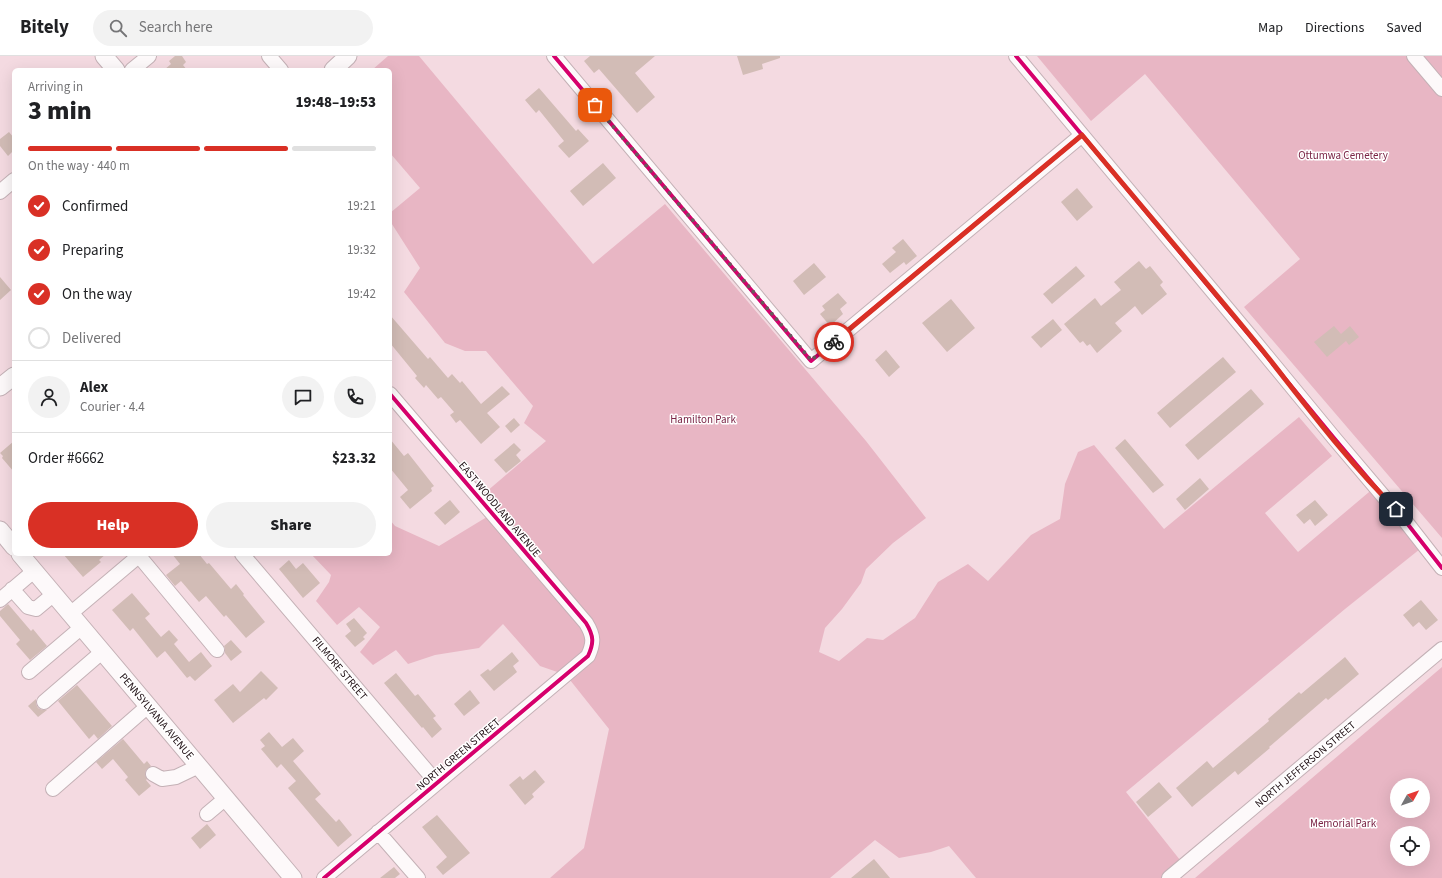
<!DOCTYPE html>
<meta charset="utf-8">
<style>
body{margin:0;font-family:"Source Sans 3",sans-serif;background:#f2f2f2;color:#202124;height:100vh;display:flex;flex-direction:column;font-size:15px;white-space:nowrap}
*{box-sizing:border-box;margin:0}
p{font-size:13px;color:#757577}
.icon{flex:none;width:22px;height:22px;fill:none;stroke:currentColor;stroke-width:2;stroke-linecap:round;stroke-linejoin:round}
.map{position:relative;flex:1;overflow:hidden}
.panel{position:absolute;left:12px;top:12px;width:380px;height:488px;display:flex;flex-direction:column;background:#fff;border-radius:6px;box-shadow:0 4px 16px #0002}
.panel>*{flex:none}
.needle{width:26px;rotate:50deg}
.tools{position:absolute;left:1390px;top:722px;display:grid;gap:8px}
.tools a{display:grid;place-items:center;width:40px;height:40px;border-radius:50%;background:#fff;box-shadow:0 4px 16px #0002;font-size:20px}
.pin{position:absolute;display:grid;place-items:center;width:34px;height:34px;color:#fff;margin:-17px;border-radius:8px;box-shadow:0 2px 6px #0006}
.courier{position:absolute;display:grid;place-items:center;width:40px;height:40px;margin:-20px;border:3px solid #d93025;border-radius:50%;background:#fff;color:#222;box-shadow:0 1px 5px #0007}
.headline em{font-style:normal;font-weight:800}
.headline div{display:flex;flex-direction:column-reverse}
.headline{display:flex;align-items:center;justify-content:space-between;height:68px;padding:0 16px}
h1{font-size:26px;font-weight:800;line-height:30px}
.bar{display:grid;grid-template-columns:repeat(4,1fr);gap:6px 4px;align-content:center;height:48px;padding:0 16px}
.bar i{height:5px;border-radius:3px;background:#e0e0e0}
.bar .selected{background:#d93025}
.bar p{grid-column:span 4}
.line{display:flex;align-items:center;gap:10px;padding:0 16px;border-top:1px solid #e0e0e0}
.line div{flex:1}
.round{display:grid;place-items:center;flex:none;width:42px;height:42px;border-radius:21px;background:#f2f2f2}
ol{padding:0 16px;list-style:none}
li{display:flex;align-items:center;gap:12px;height:44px}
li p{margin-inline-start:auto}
li .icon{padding:4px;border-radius:50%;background:#d93025;color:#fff;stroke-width:4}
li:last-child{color:#757577}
li i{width:22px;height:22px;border:2px solid #e0e0e0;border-radius:50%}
.button{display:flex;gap:8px;margin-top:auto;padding:8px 16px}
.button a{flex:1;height:46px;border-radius:24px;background:#d93025;color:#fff;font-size:16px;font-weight:800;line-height:46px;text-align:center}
.button a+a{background:#f2f2f2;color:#202124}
header{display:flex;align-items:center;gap:24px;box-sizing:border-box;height:56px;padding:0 20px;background:#fff;border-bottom:1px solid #e0e0e0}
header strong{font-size:19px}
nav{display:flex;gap:22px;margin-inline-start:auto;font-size:14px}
.search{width:280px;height:36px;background:#f2f2f2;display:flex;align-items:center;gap:10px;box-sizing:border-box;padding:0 14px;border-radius:22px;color:#757577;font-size:15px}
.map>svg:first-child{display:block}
.green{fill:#e8b6c4;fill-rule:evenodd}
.building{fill:#d2bcb6}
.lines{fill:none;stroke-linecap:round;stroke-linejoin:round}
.minor-casing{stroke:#c4b1b6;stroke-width:16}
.major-casing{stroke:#c4b1b6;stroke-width:19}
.minor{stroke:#fdf9fa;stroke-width:14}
.major{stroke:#fdf9fa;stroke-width:17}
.cycleway-casing{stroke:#fff;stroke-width:6}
.cycleway{stroke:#d6006c;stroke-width:4}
.done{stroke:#6a575c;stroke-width:4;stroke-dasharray:0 7.2}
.route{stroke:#d93025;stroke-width:5}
.labels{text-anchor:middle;stroke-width:3;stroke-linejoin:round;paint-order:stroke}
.park-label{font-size:11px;fill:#7a2445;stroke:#fff}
.street-label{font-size:11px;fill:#201015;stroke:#fff}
</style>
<header>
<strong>Bitely</strong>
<div class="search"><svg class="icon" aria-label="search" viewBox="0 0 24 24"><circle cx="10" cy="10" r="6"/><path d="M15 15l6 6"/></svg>Search here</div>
<nav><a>Map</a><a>Directions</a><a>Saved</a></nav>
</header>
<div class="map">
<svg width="1442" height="822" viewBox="0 0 1442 822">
<rect width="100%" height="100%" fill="#f4dae1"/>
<path class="green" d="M 388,0 L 419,0 L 593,208 L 665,148 L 866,385 L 926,462 L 893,487 L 866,513 L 861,527 L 842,553 L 825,572 L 819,596 L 839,605 L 867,582 L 883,584 L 915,562 L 938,526 L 968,508 L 988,525 L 1031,479 L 1060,463 L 1065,428 L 1078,396 L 1094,389 L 1164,473 L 1299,361 L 1332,400 L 1265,457 L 1298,496 L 1375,431 L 1425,489 L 1345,553 L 1126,736 L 1184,809 L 1169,822 L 976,822 L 949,790 L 931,796 L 899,802 L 875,784 L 830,822 L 550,822 L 584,792 L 609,673 L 566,619 L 540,610 L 503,568 L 479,592 L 435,599 L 408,608 L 396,594 L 373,609 L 360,596 L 380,571 L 359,551 L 337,569 L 316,545 L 329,526 L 331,519 L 311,498 L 390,498 L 390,464 L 395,470 L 439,490 L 500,453 L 486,436 L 546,385 L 524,367 L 533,350 L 486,295 L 465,295 L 445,287 L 404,236 L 420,212 L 390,165 L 390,157 L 420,132 L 390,97 L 390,14 L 372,14 Z
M 1037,0 L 1442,0 L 1442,482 L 1244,251 L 1300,203 L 1145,18 L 1091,65 Z
M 1442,611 L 1442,822 L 1195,822 ZM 1397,729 L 1423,729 L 1423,755 L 1397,755 ZM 1397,777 L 1423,777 L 1423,803 L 1397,803 Z"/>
<path class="building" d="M 175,0 L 182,0 L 186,6 L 183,9 L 187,14 L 164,14 L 171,8 L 169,5 Z
M 590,0 L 655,0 L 635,17 L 655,41 L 637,57 L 599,13 L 594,17 L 584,5 Z
M 737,0 L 780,0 L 780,2 L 762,8 L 763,13 L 743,19 Z
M 539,32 L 576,75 L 578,73 L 589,85 L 569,102 L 558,90 L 564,85 L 539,54 L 536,57 L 525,44 Z
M 9,76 L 14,82 L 14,94 L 8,100 L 0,90 L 0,83 Z
M 603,107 L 616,122 L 583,150 L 570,135 Z
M 1077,132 L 1093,151 L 1077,165 L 1061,146 Z
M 903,183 L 917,200 L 906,209 L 904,206 L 890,217 L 882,208 L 896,196 L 892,192 Z
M 1139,205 L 1146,213 L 1150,210 L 1163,226 L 1160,229 L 1167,238 L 1142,259 L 1135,250 L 1126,258 L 1115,267 L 1122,275 L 1097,297 L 1090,288 L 1087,290 L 1083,285 L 1080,287 L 1064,268 L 1095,242 L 1101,250 L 1121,234 L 1114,226 Z
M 814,207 L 826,221 L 804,239 L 793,225 Z
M 1076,210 L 1085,220 L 1052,248 L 1043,238 Z
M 0,221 L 11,234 L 0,244 Z
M 838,237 L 847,247 L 840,253 L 843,258 L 830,270 L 820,258 L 825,254 L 822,250 Z
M 951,243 L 975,272 L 947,296 L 922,267 Z
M 390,259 L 428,303 L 430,301 L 448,322 L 452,318 L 460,327 L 462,325 L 481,348 L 502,330 L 510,338 L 487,357 L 500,371 L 481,388 L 460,364 L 456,367 L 450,359 L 454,356 L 441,341 L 438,343 L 426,329 L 424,332 L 415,322 L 417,320 L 390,287 Z
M 1053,263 L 1062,274 L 1041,292 L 1031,281 Z
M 1334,270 L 1341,278 L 1350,270 L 1359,281 L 1349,289 L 1346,285 L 1327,301 L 1314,286 Z
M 886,294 L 900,311 L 889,321 L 875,304 Z
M 1223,301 L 1236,316 L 1170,372 L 1157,357 Z
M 1251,333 L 1264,348 L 1198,404 L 1185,389 Z
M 514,362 L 520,369 L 511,377 L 505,370 Z
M 390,383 L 404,400 L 408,397 L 434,430 L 431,432 L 432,435 L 410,453 L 400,441 L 408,434 L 390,412 Z
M 1125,383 L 1164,429 L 1153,437 L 1115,392 Z
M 14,385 L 14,416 L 2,402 L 3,400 L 0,397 Z
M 514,387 L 521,394 L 516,399 L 521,405 L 506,417 L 494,404 Z
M 1200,422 L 1209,433 L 1185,454 L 1176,443 Z
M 450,444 L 460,456 L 445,469 L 434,457 Z
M 1315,444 L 1328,459 L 1315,470 L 1310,463 L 1304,468 L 1296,459 Z
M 63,498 L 106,498 L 99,504 L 101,506 L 83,521 Z
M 172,498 L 199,498 L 207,508 L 209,507 L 231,533 L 236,528 L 244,538 L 243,539 L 265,566 L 246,582 L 226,559 L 224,561 L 206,540 L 199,546 L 181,525 L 175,530 L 166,519 L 180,508 Z
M 289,504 L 296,513 L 303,507 L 320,527 L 303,542 L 279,513 Z
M 132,537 L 150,558 L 145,562 L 161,581 L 169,574 L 178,584 L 174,588 L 189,606 L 201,596 L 212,610 L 195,625 L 190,620 L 187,622 L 165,595 L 157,602 L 133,572 L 130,575 L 112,554 Z
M 1421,544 L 1438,564 L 1426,574 L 1419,566 L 1413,571 L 1403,559 Z
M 8,548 L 31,575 L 33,573 L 47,590 L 30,604 L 16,588 L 20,584 L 0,560 L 0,555 Z
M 354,562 L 367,577 L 363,581 L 365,583 L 355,591 L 345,580 L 351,575 L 346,568 Z
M 231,584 L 242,596 L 231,605 L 225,597 L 225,593 L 224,590 Z
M 512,596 L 519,605 L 513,610 L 517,616 L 494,635 L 480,619 L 488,613 L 490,615 Z
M 1345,601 L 1359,618 L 1328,644 L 1326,642 L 1269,691 L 1270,692 L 1238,719 L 1235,715 L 1192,751 L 1176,732 L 1207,705 L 1213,712 L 1269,665 L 1268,663 L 1299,636 L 1301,638 Z
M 261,615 L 278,632 L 266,644 L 264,642 L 233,667 L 214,644 L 233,628 L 240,636 Z
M 396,617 L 415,640 L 418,638 L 436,660 L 433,662 L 442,673 L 432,682 L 423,671 L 422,672 L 384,627 Z
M 77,629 L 112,670 L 98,683 L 94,678 L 89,683 L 58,645 Z
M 470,634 L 480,647 L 464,660 L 454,648 Z
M 36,643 L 36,648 L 38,652 L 42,654 L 47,654 L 38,661 L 28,650 Z
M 269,676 L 282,691 L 293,682 L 304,695 L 293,705 L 321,738 L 315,743 L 336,766 L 339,763 L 352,779 L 338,791 L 288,732 L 296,725 L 281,708 L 277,712 L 261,693 L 265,690 L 260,684 Z
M 123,683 L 144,708 L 147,705 L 151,710 L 146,714 L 145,718 L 147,723 L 146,724 L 151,730 L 139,740 L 125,724 L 128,721 L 113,703 L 102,713 L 96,706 Z
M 535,714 L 545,726 L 532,738 L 534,741 L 525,749 L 509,729 L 520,720 L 523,724 Z
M 1159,726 L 1172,741 L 1148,761 L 1136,746 Z
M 437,759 L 470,797 L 443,819 L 436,811 L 447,801 L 422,771 Z
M 207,768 L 216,779 L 200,793 L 191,782 Z
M 874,803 L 890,822 L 851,822 Z
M 394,811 L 400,818 L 395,822 L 380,822 Z"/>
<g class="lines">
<g class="minor-casing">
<path id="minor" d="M 269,0 L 281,14
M 554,0 L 811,305 L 1082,79
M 1016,0 L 1250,280 L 1334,382 L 1384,441 L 1399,457 L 1442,512
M 1414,0 L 1442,33
M 132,14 L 149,0
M 0,136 L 14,124
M 242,498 L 437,727
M 139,500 L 217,594
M 12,533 L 28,551 L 36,553 L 54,538
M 0,544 L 34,515
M 70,558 L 141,498
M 29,616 L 82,571
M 44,646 L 102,596
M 153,718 L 162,723 L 176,721 L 199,710
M 53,733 L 148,650
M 207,758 L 226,742
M 378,776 L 418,822
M 324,822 L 588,600 C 594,587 594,580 586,567 L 390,338
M 1169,822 L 1442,593"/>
</g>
<g class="major-casing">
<path id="major" d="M 104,0 L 116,14
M 333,14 L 348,0
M 0,331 L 14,320
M 0,474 L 14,491
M 20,498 L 293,822"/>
</g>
<use href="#minor" class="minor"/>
<use href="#major" class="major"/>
<g class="cycleway-casing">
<path id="cycleway" d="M 554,0 L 811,305 L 1082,79
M 1016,0 L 1250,280 L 1334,382 L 1384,441 L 1399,457 L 1442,512
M 324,822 L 588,600 C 594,587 594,580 586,567 L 390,338"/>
</g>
<use href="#cycleway" class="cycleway"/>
</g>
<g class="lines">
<path class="done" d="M 595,49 L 811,304 L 834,286"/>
<path class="route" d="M 834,286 L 1082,79 C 1142,151 1203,222 1263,295 C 1305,348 1348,406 1396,453"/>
</g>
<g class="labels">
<g class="park-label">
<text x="1343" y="103">Ottumwa Cemetery</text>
<text x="703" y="367">Hamilton Park</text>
<text x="1343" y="771">Memorial Park</text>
</g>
<g class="street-label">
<text transform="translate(500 453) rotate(50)" y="4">EAST WOODLAND AVENUE</text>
<text transform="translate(340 612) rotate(50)" y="4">FILMORE STREET</text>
<text transform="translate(157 660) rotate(50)" y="4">PENNSYLVANIA AVENUE</text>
<text transform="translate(458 698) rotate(-40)" y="4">NORTH GREEN STREET</text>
<text transform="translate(1305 708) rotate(-40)" y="4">NORTH JEFFERSON STREET</text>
</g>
</g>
</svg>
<div class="tools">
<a><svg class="needle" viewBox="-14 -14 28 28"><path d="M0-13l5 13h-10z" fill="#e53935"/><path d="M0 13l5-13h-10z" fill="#757577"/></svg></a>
<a><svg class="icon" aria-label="locate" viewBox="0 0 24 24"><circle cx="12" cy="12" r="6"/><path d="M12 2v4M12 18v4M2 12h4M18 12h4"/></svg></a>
</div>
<div class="pin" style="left:595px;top:49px;background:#ea580c"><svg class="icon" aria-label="bag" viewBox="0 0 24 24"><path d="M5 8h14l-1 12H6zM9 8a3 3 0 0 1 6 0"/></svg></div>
<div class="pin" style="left:1396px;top:453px;background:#1f2937"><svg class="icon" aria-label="home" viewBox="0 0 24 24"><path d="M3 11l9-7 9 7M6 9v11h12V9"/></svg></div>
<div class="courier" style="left:834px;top:286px"><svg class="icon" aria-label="bike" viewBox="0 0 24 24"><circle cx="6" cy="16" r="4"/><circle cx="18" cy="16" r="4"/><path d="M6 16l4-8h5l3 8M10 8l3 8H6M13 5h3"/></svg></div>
<section class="panel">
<div class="headline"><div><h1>3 min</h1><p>Arriving in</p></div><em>19:48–19:53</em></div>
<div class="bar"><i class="selected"></i><i class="selected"></i><i class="selected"></i><i></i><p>On the way · 440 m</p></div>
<ol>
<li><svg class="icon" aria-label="check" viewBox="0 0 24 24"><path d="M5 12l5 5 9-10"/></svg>Confirmed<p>19:21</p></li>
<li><svg class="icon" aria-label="check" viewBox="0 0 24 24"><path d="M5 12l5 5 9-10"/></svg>Preparing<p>19:32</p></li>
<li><svg class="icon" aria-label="check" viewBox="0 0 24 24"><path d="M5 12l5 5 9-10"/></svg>On the way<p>19:42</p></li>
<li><i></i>Delivered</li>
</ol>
<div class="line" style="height:72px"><a class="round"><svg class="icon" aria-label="person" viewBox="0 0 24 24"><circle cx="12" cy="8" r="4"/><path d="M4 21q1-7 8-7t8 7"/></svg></a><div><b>Alex</b><p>Courier · 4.4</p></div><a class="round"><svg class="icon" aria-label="chat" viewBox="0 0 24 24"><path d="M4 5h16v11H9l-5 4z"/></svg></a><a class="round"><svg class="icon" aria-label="phone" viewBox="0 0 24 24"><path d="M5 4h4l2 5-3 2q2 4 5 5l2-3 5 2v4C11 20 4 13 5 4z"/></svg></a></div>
<div class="line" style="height:52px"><div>Order #6662</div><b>$23.32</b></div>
<div class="button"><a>Help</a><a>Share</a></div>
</section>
</div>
